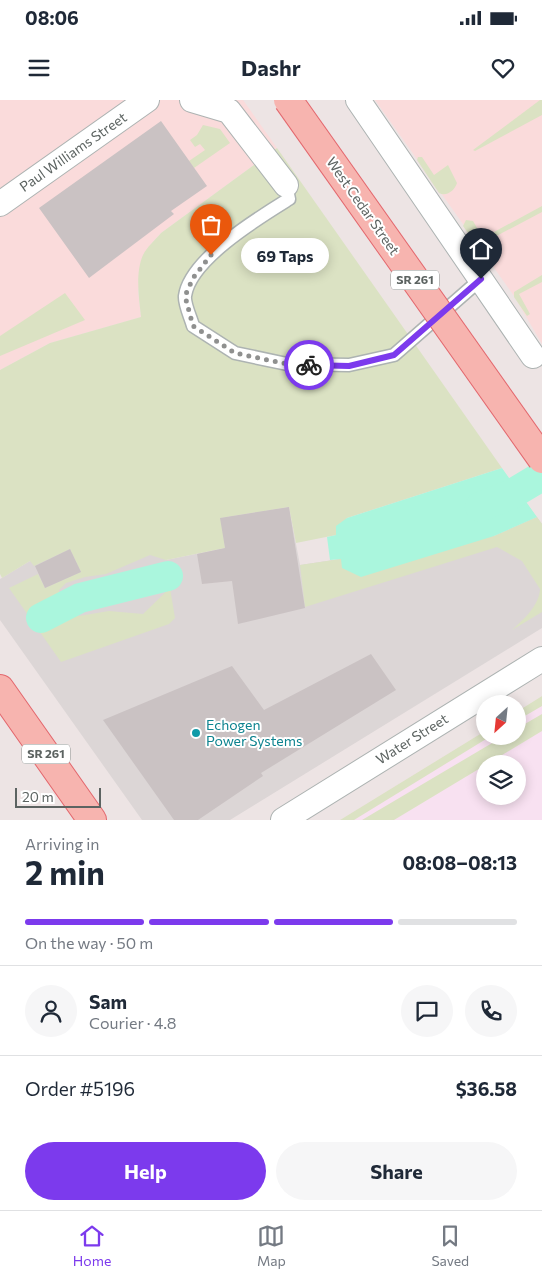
<!DOCTYPE html>
<meta charset="utf-8">
<style>
body{margin:0;font-family:Commissioner,sans-serif;background:#f6f6f7;color:#1f2937;height:100vh;display:flex;flex-direction:column;font-size:19px;white-space:nowrap}
*{box-sizing:border-box;margin:0}
p{font-size:16px;color:#747a83}
.icon{flex:none;width:28px;height:28px;fill:none;stroke:currentColor;stroke-width:2;stroke-linecap:round;stroke-linejoin:round}
.map{position:relative;height:720px;overflow:hidden}
.panel{display:flex;flex-direction:column;background:#fff;flex:1}
.panel>*{flex:none}
.needle{width:32px;rotate:207deg}
.buttons{position:absolute;left:476px;top:595px;display:grid;gap:10px}
.buttons a{display:grid;place-items:center;width:50px;height:50px;border-radius:50%;background:#fff;box-shadow:0 2px 12px #0003;font-size:25px}
.scale{position:absolute;left:15px;bottom:12px;width:86px;box-sizing:border-box;padding-left:5px;border:2px solid #5c6361;border-top:0;font-size:14px;line-height:18px;white-space:nowrap;color:#5c6361;-webkit-text-stroke:4px #fff;paint-order:stroke}
.pin{position:absolute;display:grid;place-items:center;width:42px;height:42px;color:#fff;margin:-51px -21px;border-radius:50% 50% 50% 0;rotate:-45deg;box-shadow:0 0 5px #0007}
.pin .icon{rotate:45deg}
.courier{position:absolute;display:grid;place-items:center;width:50px;height:50px;margin:-25px;border:4px solid #7c3aed;border-radius:50%;background:#fff;color:#222;box-shadow:0 1px 6px #0007}
.bubble{position:absolute;height:35px;border-radius:18px;background:#fff;box-shadow:0 2px 12px #0003;font-size:16px;font-weight:700;line-height:35px;text-align:center}
.overview em{font-style:normal;font-weight:700}
.overview div{display:flex;flex-direction:column-reverse}
.overview{display:flex;align-items:center;justify-content:space-between;height:85px;padding:0 25px}
h1{font-size:32px;font-weight:700;line-height:38px}
.bar{display:grid;grid-template-columns:repeat(4,1fr);gap:8px 5px;align-content:center;height:60px;padding:0 25px}
.bar i{height:6px;border-radius:4px;background:#e0e1e3}
.bar .selected{background:#7c3aed}
.bar p{grid-column:span 4}
.line{display:flex;align-items:center;gap:12px;padding:0 25px;border-top:1px solid #e0e1e3}
.line div{flex:1}
.round{display:grid;place-items:center;flex:none;width:52px;height:52px;border-radius:26px;background:#f6f6f7}
.action{display:flex;gap:10px;margin-top:auto;padding:10px 25px}
.action a{flex:1;height:58px;border-radius:30px;background:#7c3aed;color:#fff;font-size:20px;font-weight:700;line-height:58px;text-align:center}
.action a+a{background:#f6f6f7;color:#1f2937}
.status{display:flex;justify-content:space-between;align-items:center;height:35px;padding:0 25px;background:#fff;direction:ltr}
.status svg{height:14px;fill:currentColor}
header{display:flex;justify-content:space-between;align-items:center;height:65px;padding:0 25px;background:#fff;font-size:22px;font-weight:700}
.tabs{display:flex;justify-content:space-around;align-items:center;height:70px;border-top:1px solid #e0e1e3;background:#fff;font-size:14px;color:#747a83}
.tabs a{display:grid;justify-items:center;gap:2px}
.tabs .selected{color:#7c3aed}
.map>svg:first-child{display:block}
.commercial{fill:#fadbdb}
.industrial{fill:#dcd6d6}
.medical{fill:#f8e1f1;fill-rule:evenodd}
.green{fill:#dbe2c3}
.water{fill:#aaf6dd}
.pier{fill:#ede4e4}
.lines{fill:none;stroke-linecap:round;stroke-linejoin:round}
.canal{stroke:#aaf6dd;stroke-width:30}
.building{fill:#cac2c3}
.lane-casing{stroke:#adb3b2;stroke-width:15}
.street-casing{stroke:#adb3b2;stroke-width:26}
.primary-casing{stroke:#e3676d;stroke-width:30}
.lane{stroke:#fff;stroke-width:12}
.street{stroke:#fff;stroke-width:24}
.primary{stroke:#f7b4af;stroke-width:28}
.primary-bridge-casing{stroke:#e3676d;stroke-width:30;stroke-linecap:butt}
.primary-bridge{stroke:#f7b4af;stroke-width:28}
.done{stroke:#8f908f;stroke-width:5;stroke-dasharray:0 9}
.route{stroke:#7c3aed;stroke-width:6}
.culture-dot{fill:#0f9aa8;stroke:#fff;stroke-width:2}
.labels{text-anchor:middle;stroke-width:4;stroke-linejoin:round;paint-order:stroke}
.shield{fill:#fff;stroke:#8d9290;stroke-width:1}
.shield-label{font-size:12px;font-weight:bold;fill:#5c6361}
.street-label{font-size:14px;fill:#5c6361;stroke:#fff}
.culture-label{font-size:14px;fill:#0d838f;stroke:#fff;text-anchor:start}
</style>
<div class="status"><b>08:06</b><svg viewBox="0 0 49 12"><path d="M0 12V9h3v3zM5 12V6h3v6zM10 12V3h3v9zM15 12V0h3v12zM26 1h20v11H26zM47 4h2v5h-2z"/></svg></div>
<header><svg class="icon" aria-label="menu" viewBox="0 0 24 24"><path d="M4 6h16M4 12h16M4 18h16"/></svg>Dashr<svg class="icon" aria-label="heart" viewBox="0 0 24 24"><path d="M12 20l-8-8c-3-5 5-10 8-4 3-6 11-1 8 4z"/></svg></header>
<div class="map">
<svg width="542" height="720" viewBox="0 0 542 720">
<rect width="100%" height="100%" fill="#ede4e4"/>
<path class="commercial" d="M 0,0 L 243,0 L 277,48 L 161,133 L 151,144 L 138,191 L 141,217 L 50,243 L 0,270 Z
M 375,0 L 542,0 L 542,244 L 514,196 Z"/>
<path class="industrial" d="M 289,407 L 300,465 L 494,436 L 537,417 L 542,424 L 542,528 L 230,720 L 142,720 L 0,520 L 0,479 L 113,411 L 166,460 L 225,448 L 220,418 Z"/>
<path class="medical" d="M 542,596 L 542,720 L 340,720 L 485,631 L 485,636 L 518,636 L 518,611 ZM 485,664 L 518,664 L 518,696 L 485,696 Z"/>
<path class="green" d="M 540,0 L 542,0 L 542,15 L 475,51 L 473,50 Z
M 203,25 L 220,29 L 230,43 L 194,68 L 189,61 L 205,50 L 200,44 L 195,47 L 190,40 L 197,35 Z
M 277,48 L 502,368 L 347,418 L 336,435 L 296,443 L 289,407 L 221,418 L 225,448 L 166,460 L 150,455 L 106,474 L 85,477 L 66,483 L 59,490 L 59,503 L 64,511 L 70,515 L 79,516 L 109,511 L 143,514 L 170,488 L 175,518 L 169,524 L 61,562 L 9,488 L 38,474 L 45,488 L 81,472 L 70,449 L 34,466 L 30,461 L 2,478 L 0,474 L 0,270 L 50,243 L 141,217 C 139,198 135,173 143,155 C 147,147 155,140 161,133 Z
M 418,57 L 422,57 L 434,75 L 448,65 L 457,83 C 455,90 447,97 439,93 L 417,60 Z
M 542,106 L 542,112 L 487,141 L 496,158 L 493,163 L 487,160 L 463,126 L 466,120 L 473,121 L 483,138 Z
M 542,175 L 542,182 L 519,194 L 530,214 L 527,216 L 514,197 L 514,192 Z
M 65,193 L 85,220 L 0,256 L 0,236 Z
M 537,417 L 542,424 L 542,512 L 512,530 C 524,519 539,506 540,489 L 522,461 L 497,447 L 305,507 L 300,465 L 494,436 Z
M 542,596 L 542,606 L 518,620 L 518,611 Z
M 542,614 L 542,631 L 394,720 L 362,720 L 504,636 L 518,636 L 518,628 Z
M 485,631 L 485,636 L 491,636 L 354,720 L 340,720 Z"/>
<path class="water" d="M 502,368 L 537,417 L 494,436 L 361,477 L 342,468 L 341,459 L 330,460 L 327,437 L 336,435 L 336,426 L 347,418 Z"/>
<path class="pier" d="M 501,366 L 504,367 L 539,416 L 539,419 Z"/>
<g class="lines">
<path class="canal" d="M 480,407 L 510,395 L 542,376
M 41,518 L 80,498 L 168,476"/>
</g>
<path class="building" d="M 161,21 L 207,86 L 171,111 L 174,114 L 89,178 L 39,108 Z
M 289,407 L 305,508 L 238,524 L 232,481 L 202,484 L 197,454 L 225,448 L 220,418 Z
M 70,449 L 81,472 L 45,488 L 35,466 Z
M 371,554 L 396,590 L 261,673 L 263,676 L 198,720 L 174,720 L 103,620 L 232,566 L 264,610 Z"/>
<g class="lines">
<g class="lane-casing">
<path id="lane" d="M 286,85 L 289,99 C 260,117 190,159 185,196 C 184,204 191,218 193,226 L 235,253 L 287,264 L 349,265 L 394,255 L 481,179"/>
</g>
<g class="street-casing">
<path id="street" d="M 192,0 L 229,11 L 286,85
M 358,0 L 533,256
M 0,104 L 147,0
M 283,720 L 542,559"/>
</g>
<g class="primary-casing">
<path id="primary" d="M 0,589 L 92,720"/>
</g>
<use href="#lane" class="lane"/>
<use href="#street" class="street"/>
<use href="#primary" class="primary"/>
<g class="primary-bridge-casing">
<path id="primary-bridge" d="M 288,0 L 542,359"/>
</g>
<use href="#primary-bridge" class="primary-bridge"/>
</g>
<g class="lines">
<path class="done" d="M 211,155 L 193,178 L 185,196 L 193,226 L 235,253 L 287,264 L 309,265"/>
<path class="route" d="M 309,265 L 349,266 L 394,255 L 481,179"/>
</g>
<circle class="culture-dot" cx="196" cy="633" r="5"/>
<g class="labels">
<g class="shield">
<rect x="391" y="170.5" width="48" height="19" rx="4"/>
<rect x="22" y="644.5" width="48" height="19" rx="4"/>
</g>
<g class="shield-label">
<text x="415" y="184">SR 261</text>
<text x="46" y="658">SR 261</text>
</g>
<g class="street-label">
<text transform="translate(73 52) rotate(-35)" y="5">Paul Williams Street</text>
<text transform="translate(363 106) rotate(55)" y="5">West Cedar Street</text>
<text transform="translate(412 639) rotate(-32)" y="5">Water Street</text>
</g>
<g class="culture-label">
<text x="206" y="630">Echogen<tspan x="206" dy="16">Power Systems</tspan></text>
</g>
</g>
</svg>
<div class="buttons">
<a><svg class="needle" viewBox="-14 -14 28 28"><path d="M0-13l5 13h-10z" fill="#e53935"/><path d="M0 13l5-13h-10z" fill="#747a83"/></svg></a>
<a><svg class="icon" aria-label="layers" viewBox="0 0 24 24"><path d="M12 4l9 5-9 5-9-5zM3 14l9 5 9-5"/></svg></a>
</div>
<div class="scale">20 m</div>
<div class="pin" style="left:211px;top:155px;background:#ea580c"><svg class="icon" aria-label="bag" viewBox="0 0 24 24"><path d="M5 8h14l-1 12H6zM9 8a3 3 0 0 1 6 0"/></svg></div>
<div class="pin" style="left:481px;top:179px;background:#1f2937"><svg class="icon" aria-label="home" viewBox="0 0 24 24"><path d="M3 11l9-7 9 7M6 9v11h12V9"/></svg></div>
<div class="courier" style="left:309px;top:265px"><svg class="icon" aria-label="bike" viewBox="0 0 24 24"><circle cx="6" cy="16" r="4"/><circle cx="18" cy="16" r="4"/><path d="M6 16l4-8h5l3 8M10 8l3 8H6M13 5h3"/></svg></div>
<div class="bubble" style="left:241px;top:138px;width:88px">69 Taps</div>
</div>
<section class="panel">
<div class="overview"><div><h1>2 min</h1><p>Arriving in</p></div><em>08:08–08:13</em></div>
<div class="bar"><i class="selected"></i><i class="selected"></i><i class="selected"></i><i></i><p>On the way · 50 m</p></div>
<div class="line" style="height:90px"><a class="round"><svg class="icon" aria-label="person" viewBox="0 0 24 24"><circle cx="12" cy="8" r="4"/><path d="M4 21q1-7 8-7t8 7"/></svg></a><div><b>Sam</b><p>Courier · 4.8</p></div><a class="round"><svg class="icon" aria-label="chat" viewBox="0 0 24 24"><path d="M4 5h16v11H9l-5 4z"/></svg></a><a class="round"><svg class="icon" aria-label="phone" viewBox="0 0 24 24"><path d="M5 4h4l2 5-3 2q2 4 5 5l2-3 5 2v4C11 20 4 13 5 4z"/></svg></a></div>
<div class="line" style="height:65px"><div>Order #5196</div><b>$36.58</b></div>
<div class="action"><a>Help</a><a>Share</a></div>
</section>
<nav class="tabs">
<a class="selected"><svg class="icon" aria-label="home" viewBox="0 0 24 24"><path d="M3 11l9-7 9 7M6 9v11h12V9"/></svg>Home</a>
<a><svg class="icon" aria-label="map" viewBox="0 0 24 24"><path d="M3 6l6-2 6 2 6-2v14l-6 2-6-2-6 2zM9 4v14M15 6v14"/></svg>Map</a>
<a><svg class="icon" aria-label="saved" viewBox="0 0 24 24"><path d="M7 4h10v16l-5-4-5 4z"/></svg>Saved</a>
</nav>
